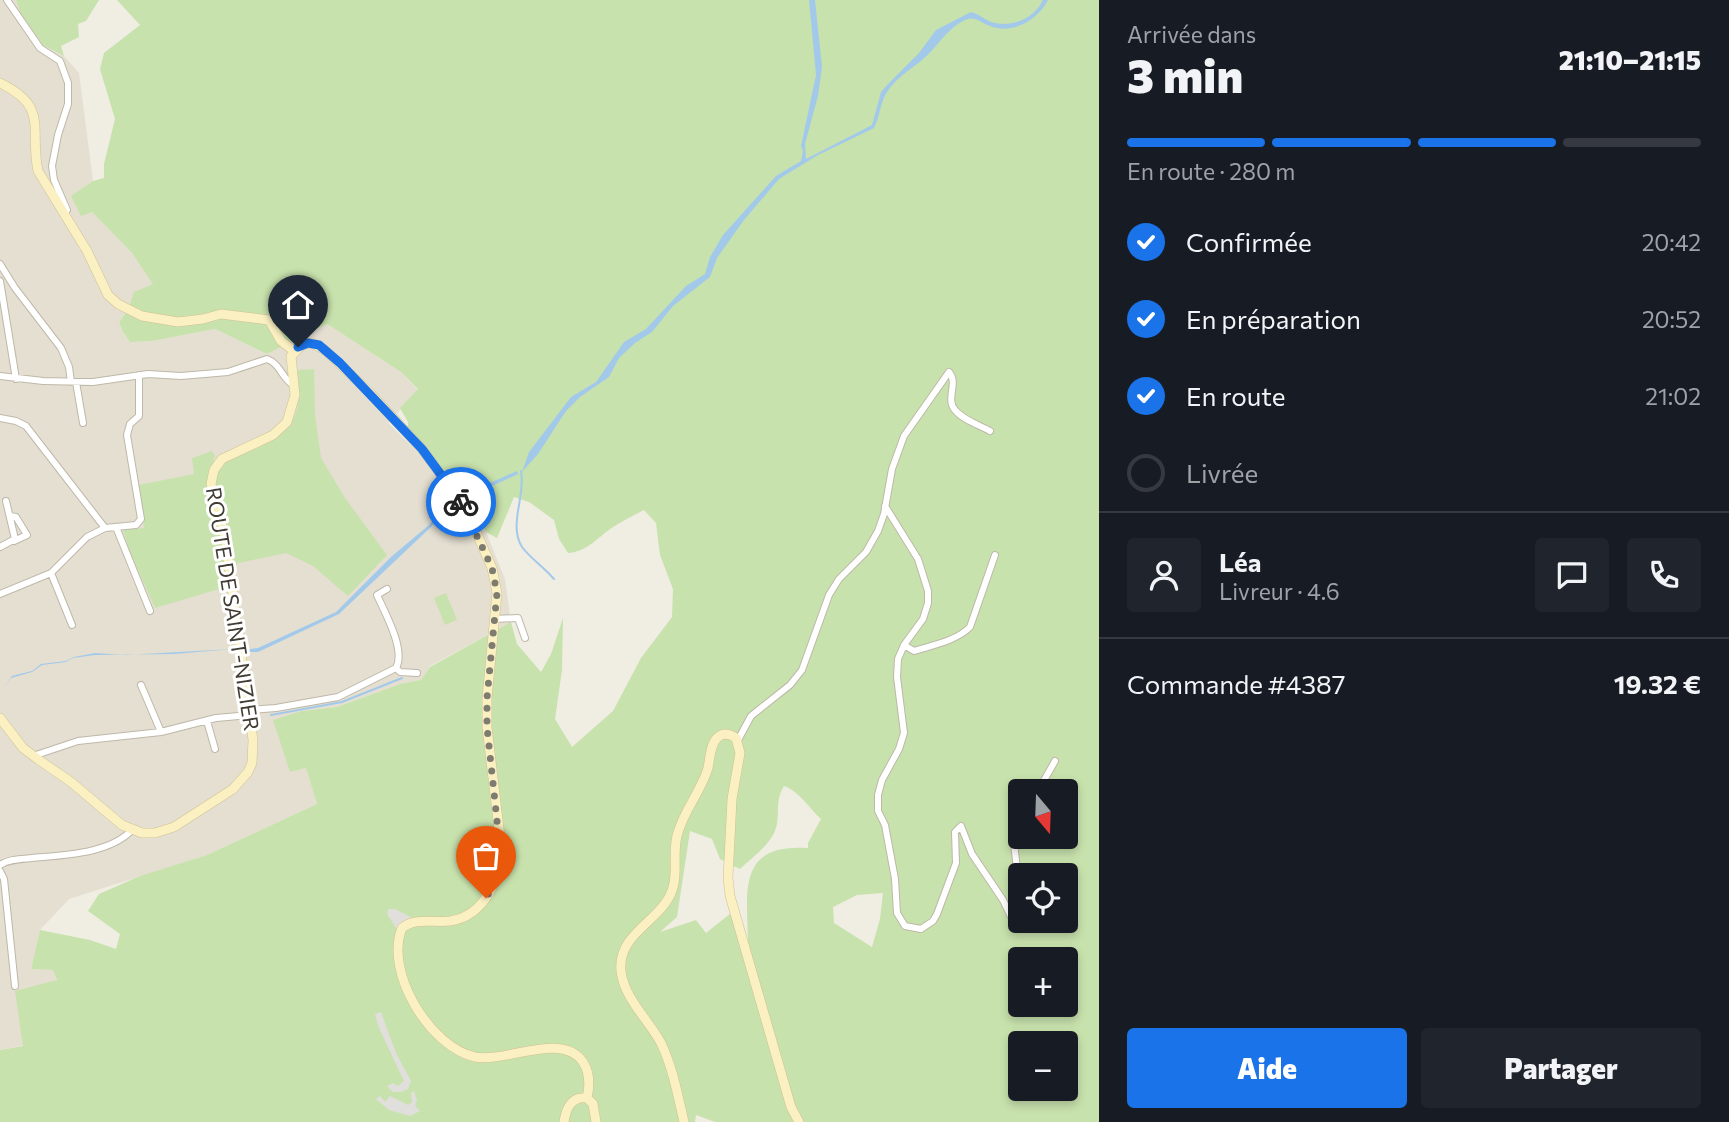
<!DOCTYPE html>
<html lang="fr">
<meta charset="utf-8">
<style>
body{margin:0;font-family:Commissioner,sans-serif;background:#20242c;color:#f1f3f6;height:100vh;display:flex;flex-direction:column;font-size:26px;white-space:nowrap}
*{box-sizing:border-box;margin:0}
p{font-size:23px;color:#9ea1a6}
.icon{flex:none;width:38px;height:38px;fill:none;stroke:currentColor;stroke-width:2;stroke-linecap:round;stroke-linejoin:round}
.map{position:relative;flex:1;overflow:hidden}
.details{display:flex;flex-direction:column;background:#171b24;width:630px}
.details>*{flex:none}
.needle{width:46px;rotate:161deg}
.controls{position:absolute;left:1008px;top:779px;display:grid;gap:14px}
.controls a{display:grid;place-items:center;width:70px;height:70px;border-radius:7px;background:#171b24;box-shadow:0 4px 10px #0003;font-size:35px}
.pin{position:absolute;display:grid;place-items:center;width:60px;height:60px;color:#fff;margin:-72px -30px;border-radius:50% 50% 50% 0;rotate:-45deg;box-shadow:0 0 7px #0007}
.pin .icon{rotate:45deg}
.courier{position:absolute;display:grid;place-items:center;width:70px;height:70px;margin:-35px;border:5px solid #1a73e8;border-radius:50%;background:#fff;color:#222;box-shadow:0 2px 9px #0007}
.headline em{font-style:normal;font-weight:800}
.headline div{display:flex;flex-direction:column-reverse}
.headline{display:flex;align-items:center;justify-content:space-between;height:119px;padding:0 28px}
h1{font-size:46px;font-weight:800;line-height:52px}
.bar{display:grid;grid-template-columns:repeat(4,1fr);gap:10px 7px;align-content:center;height:84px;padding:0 28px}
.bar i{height:9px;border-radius:5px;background:#363941}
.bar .selected{background:#1a73e8}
.bar p{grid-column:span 4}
.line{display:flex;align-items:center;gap:18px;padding:0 28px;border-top:2px solid #363941}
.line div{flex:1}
.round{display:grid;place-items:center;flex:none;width:74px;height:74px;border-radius:7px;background:#20242c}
ol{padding:0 28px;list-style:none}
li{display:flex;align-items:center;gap:21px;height:77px}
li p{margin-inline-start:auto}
li .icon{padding:7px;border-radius:50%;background:#1a73e8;color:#fff;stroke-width:4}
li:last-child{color:#9ea1a6}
li i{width:38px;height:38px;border:4px solid #363941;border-radius:50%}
.primary-button{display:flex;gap:14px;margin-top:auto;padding:14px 28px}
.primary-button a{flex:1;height:80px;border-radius:7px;background:#1a73e8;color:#fff;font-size:28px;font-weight:800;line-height:80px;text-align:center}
.primary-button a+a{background:#20242c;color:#f1f3f6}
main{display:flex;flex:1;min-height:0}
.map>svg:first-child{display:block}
.residential{fill:#e4dfd1}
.green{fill:#c8e2ad;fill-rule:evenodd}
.parking{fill:#e1dfdb}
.water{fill:#a2c9ea}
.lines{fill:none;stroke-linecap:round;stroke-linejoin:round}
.stream{stroke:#a2c9ea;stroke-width:2}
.street-casing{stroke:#beb8a9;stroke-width:8}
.secondary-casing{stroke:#cec195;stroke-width:10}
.street{stroke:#fff;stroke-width:6}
.secondary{stroke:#fbf0c2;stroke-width:9}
.done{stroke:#7e7b71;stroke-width:7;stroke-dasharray:0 12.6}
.route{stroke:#1a73e8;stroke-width:9}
.labels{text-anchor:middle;stroke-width:6;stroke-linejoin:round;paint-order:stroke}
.street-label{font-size:21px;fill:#413d34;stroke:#fff}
</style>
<main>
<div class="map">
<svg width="1099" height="1122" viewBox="0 0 1099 1122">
<rect width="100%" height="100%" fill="#f0ede3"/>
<path class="residential" d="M 0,0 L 16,0 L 20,12 L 43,45 L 64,56 L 79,73 L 93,181 L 71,197 L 92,212 L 132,253 L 154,284 L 129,308 L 119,322 L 123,332 L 130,342 L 152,341 L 215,329 L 267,354 L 327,324 L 401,372 L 418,390 L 388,423 L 463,497 L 486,532 L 505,579 L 511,622 L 430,666 L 422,680 L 400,684 L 337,707 L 302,711 L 290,772 L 306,768 L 317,804 L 207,855 L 69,899 L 40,930 L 31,969 L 53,970 L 57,981 L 25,1045 L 0,1050 Z"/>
<path class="green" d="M 16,0 L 99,0 L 86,21 L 78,24 L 79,37 L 61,46 L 64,56 L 43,45 L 20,12 Z
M 117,0 L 1099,0 L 1099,1122 L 715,1122 L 696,1115 L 695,1122 L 0,1122 L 0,1050 L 23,1046 L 15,991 L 57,980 L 53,970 L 31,969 L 40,930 L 90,940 L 116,949 L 120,934 L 88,911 L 99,894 L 140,876 L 207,855 L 317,804 L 306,768 L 290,772 L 273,720 L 302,711 L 337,707 L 400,684 L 421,680 L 430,667 L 511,622 L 517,644 L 541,672 L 551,654 L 563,618 L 562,670 L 555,719 L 572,747 L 613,711 L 641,658 L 672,617 L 673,589 L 660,555 L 656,523 L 644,510 C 633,516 622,521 613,527 C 598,537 587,552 568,553 L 559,539 L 554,520 L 529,502 L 514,497 L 497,538 L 486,532 L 459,489 L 408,427 L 408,422 L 400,408 L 418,389 L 401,372 L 327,324 L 267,354 L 215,329 L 152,341 L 130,342 L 123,332 L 119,322 L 128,310 L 134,292 L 153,284 L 132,253 L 92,212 L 81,216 L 71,196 L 93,181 L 104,178 L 104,164 L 115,119 L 100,69 L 104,53 L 140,25 ZM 784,786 C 799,791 809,808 821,819 L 808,843 L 808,848 C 737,843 747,891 748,942 L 731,913 L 706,933 L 696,920 L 660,932 L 677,917 L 690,831 L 712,839 L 720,859 L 740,869 C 752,857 768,847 775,831 C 781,815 774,802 784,786 ZM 1020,791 L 1066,791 L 1066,836 L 1020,836 ZM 1020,875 L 1066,875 L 1066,920 L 1020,920 ZM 883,893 L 880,919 L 872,947 L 834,923 L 833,907 L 857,895 ZM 1020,959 L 1066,959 L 1066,1004 L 1020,1004 ZM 1020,1043 L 1066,1043 L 1066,1088 L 1020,1088 Z
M 314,369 L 315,415 L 321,458 L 345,498 L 387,555 L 348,596 L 313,566 L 286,553 L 238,563 L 226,587 L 155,608 L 130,552 L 123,530 L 144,528 L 139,485 L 194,474 L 192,458 L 212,451 L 215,456 L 213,461 C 244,454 294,441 298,403 C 299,392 298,381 298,370 Z
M 446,593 L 457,620 L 445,625 L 434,598 Z"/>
<path class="parking" d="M 388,909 L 395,909 L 414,919 L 409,923 L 398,940 L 396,928 L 387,914 Z
M 381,1012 L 396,1053 L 411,1081 L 408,1089 L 401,1092 L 393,1092 L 387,1086 L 393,1083 L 398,1086 L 404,1081 L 379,1028 L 375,1014 Z
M 414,1091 L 417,1100 L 415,1106 L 420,1111 L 410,1116 L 389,1110 L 376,1099 L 380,1096 L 385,1102 L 390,1096 L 408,1105 L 412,1102 L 411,1093 Z"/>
<path class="water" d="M 809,0 L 815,0 L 822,67 L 818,96 L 805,144 L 806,159 L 872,125 L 881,92 L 889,83 L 919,53 L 936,30 L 971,12 C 979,14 984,19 991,22 C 1011,28 1034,19 1043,0 L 1048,0 C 1038,20 1012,35 990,26 C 982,23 974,15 965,20 C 946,29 938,47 922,60 C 910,70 896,78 887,92 C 880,103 880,117 874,128 L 818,155 L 779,179 L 744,220 L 717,258 L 710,277 L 673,306 L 652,332 L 635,343 L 619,358 L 609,377 L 580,397 L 566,411 L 538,454 L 522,472 L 529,452 L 571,397 L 596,382 L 624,342 L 646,329 L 686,286 L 705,274 L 710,257 L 723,235 L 776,176 L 801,161 L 803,151 L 801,146 L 816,75 Z
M 517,471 L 518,474 L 464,499 L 463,495 Z
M 455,498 L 457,502 L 446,510 L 431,527 L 339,614 L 258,652 L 244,652 L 244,650 L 258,648 L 336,612 L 391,557 L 429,525 L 444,507 Z
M 233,649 L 174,654 L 95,655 L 73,658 L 66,662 L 42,665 L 32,672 L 11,678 L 0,692 L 12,676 L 32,671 L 41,664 L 66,661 L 74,657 L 95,653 L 126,655 Z"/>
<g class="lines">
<path class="stream" d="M 521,471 C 526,496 508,525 522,547 C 531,559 544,567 554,579
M 271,715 L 342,702 L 402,678"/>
<g class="street-casing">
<path id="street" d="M 7,0 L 40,48 L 60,61 L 68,83 L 68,104 L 58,135 L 52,166 L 54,180 L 67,210 L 65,212
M 0,264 L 15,288 L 61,348 L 69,367 L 71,382
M 0,281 L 16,379
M 0,376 L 43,381 L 93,382 L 148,374 L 181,376 L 228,372 L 267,359 C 281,364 282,380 295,386
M 76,382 L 83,423
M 0,418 L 16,421 L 26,426 L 105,528 L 136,525 L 141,519 L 127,435 L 130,424 L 139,416 L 139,375
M 885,506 L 918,559 L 928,591 L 928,603 L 923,619 L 904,645 L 898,659 L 897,677 L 904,733 L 899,749 L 882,780 L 878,795 L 878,811 L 885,825 L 895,879 L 897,913 L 905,926 L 921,929 L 933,921 L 937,914 L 956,863 L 955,832 L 961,826 L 972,854 L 1003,900 L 1014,923 L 1022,925 L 1026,920
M 10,516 L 16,517 L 27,535 L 14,541
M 116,527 L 150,611
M 0,547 L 15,539 L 6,501
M 51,573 L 72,625
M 387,589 L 377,595 C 385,613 406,650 396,668
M 0,594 L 51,573 L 87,537 L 105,528
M 494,619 L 518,618 L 525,638
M 904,645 L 914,651 C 933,645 956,641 970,627 L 995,555
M 141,685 L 161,732
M 249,710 L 276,708 L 338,697 L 396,668 L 400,672 L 417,673
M 207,721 L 215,749
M 738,740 L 751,716 L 790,685 L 802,670 L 829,595 L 839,579 L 866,552 L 878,531 L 884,514 L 892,469 L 904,436 L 949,372 C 959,384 945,398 955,410 C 963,420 979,425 990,431
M 33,756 L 78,741 L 161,732 L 216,718 L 250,715
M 1038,791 L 1055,761
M 1020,822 L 1014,843 L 1020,896
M 0,865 C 9,859 21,859 32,858 C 64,855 109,854 132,830
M 0,871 L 4,879 L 15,986"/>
</g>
<g class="secondary-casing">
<path id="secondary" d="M 0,83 C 50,107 29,129 38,171 L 87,251 L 108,295 L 118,304 L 142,316 L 178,322 L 203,319 L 221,314 L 269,320 L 281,341 L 294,351
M 0,718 L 23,748 L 39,760 L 71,782 L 122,825 L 142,833 L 155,833 L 174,827 L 233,789 L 248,772 L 252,763 L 253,740 L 225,537 L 211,484 L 214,470 L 222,459 L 273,435 L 287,422 L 295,395 L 291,356 L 303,344 L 312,343 L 325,350 L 369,392 L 422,449 L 465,507 L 492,568 L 497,593 L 487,698 L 487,727 L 501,846 C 501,878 485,916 450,921 C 434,923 415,917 402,928 C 384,972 430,1047 475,1057 C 506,1063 562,1031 583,1062 C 590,1073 590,1085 587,1098
M 587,1098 L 593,1104 L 596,1122
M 564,1122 C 566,1109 571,1096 587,1098
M 684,1122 C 678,1096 673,1069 662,1045 C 650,1021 624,999 621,971 C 617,930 668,920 674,883 C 677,868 673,851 677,836 C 683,811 701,792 708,768 C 710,759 710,745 717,738 C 723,732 730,734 736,738 L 740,753 L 732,799 L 728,878 L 730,896 L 791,1107 L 799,1122"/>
</g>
<use href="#street" class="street"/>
<use href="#secondary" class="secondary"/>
</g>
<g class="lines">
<path class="done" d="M 461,502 L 492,568 L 497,593 L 487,698 L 487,727 L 501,858 L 496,880 L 486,898"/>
<path class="route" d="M 298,347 L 308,343 L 319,345 L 340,363 L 422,449 L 461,502"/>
</g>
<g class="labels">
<g class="street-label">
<text transform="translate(232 609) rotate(81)" y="7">ROUTE DE SAINT-NIZIER</text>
</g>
</g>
</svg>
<div class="controls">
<a><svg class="needle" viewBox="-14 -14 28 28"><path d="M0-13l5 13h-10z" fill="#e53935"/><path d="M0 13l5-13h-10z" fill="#9ea1a6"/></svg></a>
<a><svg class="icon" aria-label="locate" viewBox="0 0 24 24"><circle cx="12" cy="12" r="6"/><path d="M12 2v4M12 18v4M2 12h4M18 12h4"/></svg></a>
<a>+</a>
<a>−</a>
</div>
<div class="pin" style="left:486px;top:898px;background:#ea580c"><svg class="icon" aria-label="bag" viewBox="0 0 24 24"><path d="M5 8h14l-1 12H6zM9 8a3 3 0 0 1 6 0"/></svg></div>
<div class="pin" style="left:298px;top:347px;background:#1f2937"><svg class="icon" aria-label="home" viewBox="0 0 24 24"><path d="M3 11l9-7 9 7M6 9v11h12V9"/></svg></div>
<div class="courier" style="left:461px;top:502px"><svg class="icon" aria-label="bike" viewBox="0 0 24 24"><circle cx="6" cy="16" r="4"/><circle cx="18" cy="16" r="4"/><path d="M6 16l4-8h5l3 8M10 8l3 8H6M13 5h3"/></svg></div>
</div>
<section class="details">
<div class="headline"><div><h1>3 min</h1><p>Arrivée dans</p></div><em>21:10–21:15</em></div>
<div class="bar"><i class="selected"></i><i class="selected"></i><i class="selected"></i><i></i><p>En route · 280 m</p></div>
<ol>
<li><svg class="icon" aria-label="check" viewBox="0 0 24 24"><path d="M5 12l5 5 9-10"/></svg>Confirmée<p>20:42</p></li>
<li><svg class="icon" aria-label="check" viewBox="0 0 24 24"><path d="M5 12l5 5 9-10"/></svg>En préparation<p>20:52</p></li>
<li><svg class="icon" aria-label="check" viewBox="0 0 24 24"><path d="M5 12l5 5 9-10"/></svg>En route<p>21:02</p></li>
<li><i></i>Livrée</li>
</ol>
<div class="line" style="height:126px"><a class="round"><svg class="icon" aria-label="person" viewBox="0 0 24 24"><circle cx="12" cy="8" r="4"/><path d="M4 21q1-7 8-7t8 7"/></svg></a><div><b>Léa</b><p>Livreur · 4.6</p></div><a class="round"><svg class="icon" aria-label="chat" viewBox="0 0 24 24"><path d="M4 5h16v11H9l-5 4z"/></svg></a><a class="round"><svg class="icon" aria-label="phone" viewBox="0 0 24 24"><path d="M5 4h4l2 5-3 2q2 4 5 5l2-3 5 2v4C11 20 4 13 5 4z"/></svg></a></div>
<div class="line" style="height:91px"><div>Commande #4387</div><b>19.32 €</b></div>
<div class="primary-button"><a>Aide</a><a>Partager</a></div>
</section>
</main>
